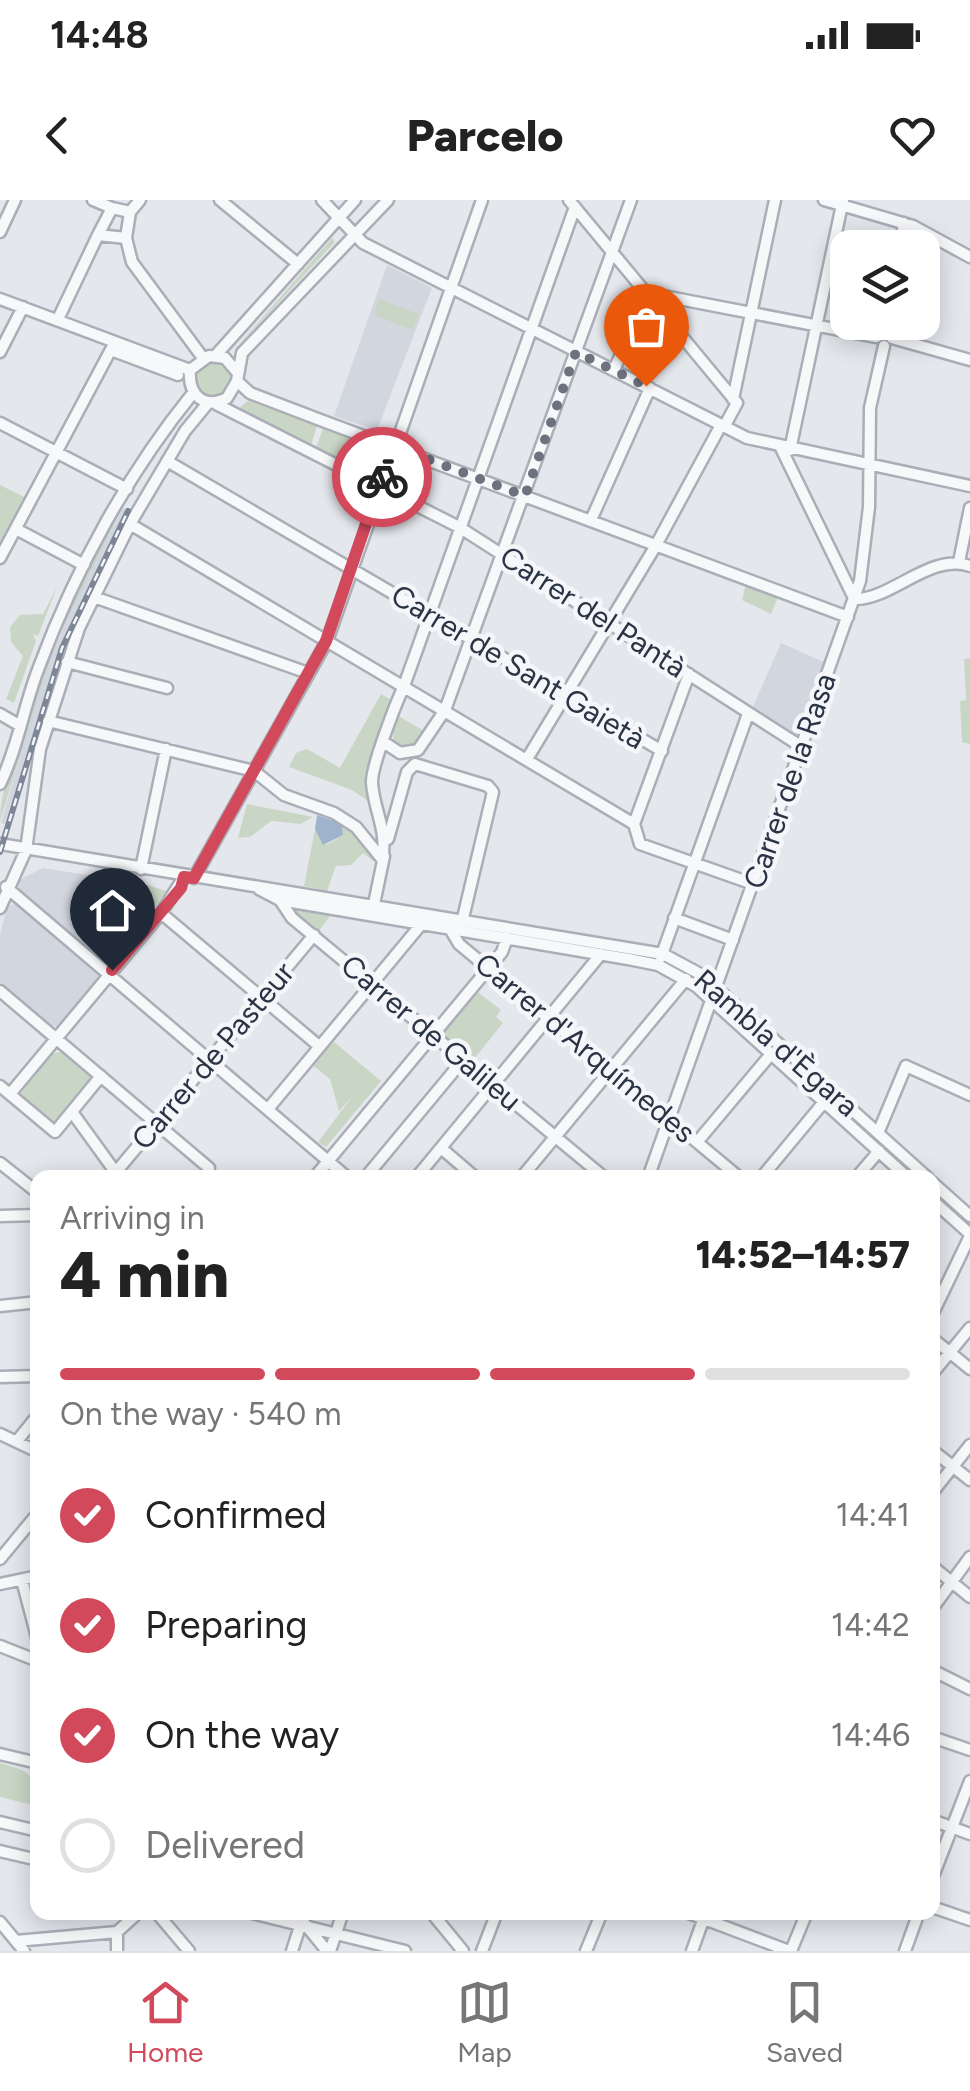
<!DOCTYPE html>
<meta charset="utf-8">
<style>
body{margin:0;font-family:Figtree,sans-serif;background:#f2f2f2;color:#222;height:100vh;display:flex;flex-direction:column;font-size:38px;white-space:nowrap}
*{box-sizing:border-box;margin:0}
p{font-size:32px;color:#767676}
.icon{flex:none;width:55px;height:55px;fill:none;stroke:currentColor;stroke-width:2;stroke-linecap:round;stroke-linejoin:round}
.map{position:relative;flex:1;overflow:hidden}
.details{position:absolute;left:30px;top:970px;width:910px;height:750px;display:flex;flex-direction:column;background:#fff;border-radius:20px;box-shadow:0 5px 25px #0003}
.details>*{flex:none}
.tools{position:absolute;left:830px;top:30px;display:grid;gap:20px}
.tools a{display:grid;place-items:center;width:110px;height:110px;border-radius:20px;background:#fff;box-shadow:0 5px 25px #0003;font-size:50px}
.pin{position:absolute;display:grid;place-items:center;width:85px;height:85px;color:#fff;margin:-102px -42px;border-radius:50% 50% 50% 0;rotate:-45deg;box-shadow:0 0 10px #0007}
.pin .icon{rotate:45deg}
.courier{position:absolute;display:grid;place-items:center;width:100px;height:100px;margin:-50px;border:8px solid #d1495b;border-radius:50%;background:#fff;color:#222;box-shadow:0 2px 12px #0007}
.summary em{font-style:normal;font-weight:800}
.summary div{display:flex;flex-direction:column-reverse}
.summary{display:flex;align-items:center;justify-content:space-between;height:170px;padding:0 30px}
h1{font-size:65px;font-weight:800;line-height:75px}
.bar{display:grid;grid-template-columns:repeat(4,1fr);gap:15px 10px;align-content:center;height:120px;padding:0 30px}
.bar i{height:12px;border-radius:8px;background:#e0e0e0}
.bar .on{background:#d1495b}
.bar p{grid-column:span 4}
ol{padding:0 30px;list-style:none}
li{display:flex;align-items:center;gap:30px;height:110px}
li p{margin-inline-start:auto}
li .icon{padding:10px;border-radius:50%;background:#d1495b;color:#fff;stroke-width:4}
li:last-child{color:#767676}
li i{width:55px;height:55px;border:5px solid #e0e0e0;border-radius:50%}
.status{display:flex;justify-content:space-between;align-items:center;height:70px;padding:0 50px;background:#fff;direction:ltr}
.status svg{height:28px;fill:currentColor}
header{display:flex;justify-content:space-between;align-items:center;height:130px;padding:0 30px;background:#fff;font-size:45px;font-weight:800}
.dock{display:flex;justify-content:space-around;align-items:center;height:140px;border-top:2px solid #e0e0e0;background:#fff;font-size:28px;color:#767676}
.dock a{display:grid;justify-items:center;gap:5px}
.dock .on{color:#d1495b}
.map>svg:first-child{display:block}
.built{fill:#d2d6de}
.green{fill:#c9d6c5}
.water{fill:#9fb4cc}
.lines{fill:none;stroke-linecap:round;stroke-linejoin:round}
.minor-casing{stroke:#a9aeb7;stroke-width:15}
.minor{stroke:#f7f8fa;stroke-width:10}
.rail-casing{stroke:#7d8696;stroke-width:6}
.rail{stroke:#f4f6f9;stroke-width:2.5;stroke-dasharray:8;stroke-linecap:butt}
.done{stroke:#6c737f;stroke-width:10;stroke-dasharray:0 18}
.route{stroke:#d1495b;stroke-width:12}
.labels{text-anchor:middle;stroke-width:9;stroke-linejoin:round;paint-order:stroke}
.street-label{font-size:30px;fill:#2b3445;stroke:#f4f6f9}
</style>
<div class="status"><b>14:48</b><svg viewBox="0 0 49 12"><path d="M0 12V9h3v3zM5 12V6h3v6zM10 12V3h3v9zM15 12V0h3v12zM26 1h20v11H26zM47 4h2v5h-2z"/></svg></div>
<header><svg class="icon" aria-label="back" viewBox="0 0 24 24"><path d="M15 5l-7 7 7 7"/></svg>Parcelo<svg class="icon" aria-label="heart" viewBox="0 0 24 24"><path d="M12 20l-8-8c-3-5 5-10 8-4 3-6 11-1 8 4z"/></svg></header>
<div class="map">
<svg width="970" height="1751" viewBox="0 0 970 1751">
<rect width="100%" height="100%" fill="#e4e7ec"/>
<path class="built" d="M 387,65 L 432,88 L 377,230 L 334,216 Z
M 123,308 L 130,312 L 58,469 L 11,625 L 1,623 L 45,470 L 79,391 Z
M 781,443 L 826,463 L 799,539 L 752,509 Z
M 43,668 L 113,679 L 154,713 L 108,768 L 19,692 L 19,680 Z
M 17,703 L 101,776 L 62,826 L 50,826 L 0,782 L 0,735 L 7,707 Z"/>
<path class="green" d="M 332,38 L 335,42 L 235,149 Z
M 379,99 L 419,114 L 413,130 L 374,115 Z
M195 180a19 19 0 1 1 38 0a19 19 0 1 1-38 0Z
M 249,200 L 317,226 L 311,245 L 238,209 Z
M 323,228 L 354,240 L 349,251 L 363,258 L 358,268 L 316,248 Z
M 135,282 L 54,446 L 0,621 C 0,594 10,573 17,547 C 45,452 86,367 135,282 Z
M 0,285 L 26,298 L 0,348 Z
M 746,384 L 778,397 L 771,414 L 742,400 Z
M 57,387 L 38,436 L 33,434 L 36,441 L 14,503 L 6,499 L 23,456 L 11,442 L 10,427 L 20,415 L 43,414 Z
M 970,458 L 970,544 L 962,542 L 960,501 L 966,500 L 964,459 Z
M 381,494 L 391,500 L 367,571 L 368,601 L 352,590 L 289,567 L 296,553 L 307,549 L 340,568 Z
M 395,514 L 428,533 L 416,547 L 402,548 L 393,540 Z
M 247,604 L 313,617 L 301,624 L 271,621 L 250,637 L 238,638 Z
M 342,624 L 377,654 L 373,661 L 363,653 L 351,665 L 336,666 L 327,691 L 304,686 L 315,629 L 326,645 L 343,635 Z
M 144,684 L 166,691 L 154,708 L 136,694 Z
M 293,709 L 331,715 L 318,732 Z
M 474,789 L 501,810 L 496,817 L 503,823 L 473,860 L 438,833 Z
M 334,842 L 381,881 L 326,947 L 318,942 L 352,897 L 339,911 L 330,879 L 311,864 Z
M 63,851 L 95,876 L 56,925 L 20,894 L 52,854 Z
M 0,1563 C 29,1571 38,1575 37,1606 L 0,1597 Z"/>
<path class="water" d="M 317,615 L 342,624 L 343,635 L 323,645 L 315,629 Z"/>
<g class="lines">
<g class="minor-casing">
<path id="minor" d="M 93,0 L 112,8
M 220,0 L 298,64
M 322,0 L 363,43 L 747,238 L 970,286
M 569,0 L 737,203 L 724,227
M 824,0 L 913,26 L 970,57
M 112,8 L 130,12 L 126,38 L 98,35 Z
M 130,12 L 140,0
M 0,32 L 15,0
M 126,38 L 132,62 L 203,158
M 900,48 L 904,23
M 648,93 L 876,137
M 0,99 L 190,170
M 58,119 L 98,35
M 876,137 L 888,131 L 892,138 L 970,160
M 111,150 L 178,175
M 0,152 L 23,107
M 216,155 L 355,0
M 614,170 L 648,93
M 236,171 L 225,158 L 209,156 L 190,170 C 188,195 204,210 227,198 L 237,181 L 242,153 L 388,0
M 237,181 L 250,193 L 323,221 L 848,417
M 733,199 L 775,0
M 216,204 L 459,327 L 802,547
M 0,223 L 127,289
M 781,248 L 854,398
M 790,250 L 843,0
M 167,261 L 662,551
M 591,320 L 650,188
M 130,324 L 634,624
M 16,329 L 84,365
M 0,358 L 115,142
M 959,362 L 970,308
M 94,397 L 308,473
M 855,399 C 891,400 931,352 970,366
M 67,462 L 167,488
M 0,514 L 19,525
M 48,521 L 254,571 L 284,595 L 334,613 L 356,627 L 382,659
M 385,543 L 400,553 L 418,550 L 445,510 L 631,0
M 527,559 L 655,347 L 721,225
M 0,584 C 18,547 24,505 39,467 C 75,370 128,273 193,193
M 634,624 L 689,474
M 634,624 L 640,644 L 753,684
M 388,639 L 407,572 L 415,564 L 488,586 L 493,592 L 463,718
M 0,644 L 663,754 L 702,775 L 928,978
M 382,660 C 388,630 374,611 372,583 C 371,567 396,503 404,486 L 575,7
M 141,669 L 166,549
M 194,678 L 327,441 L 482,0
M 6,687 L 348,978
M 259,689 L 280,700 L 628,759 L 658,765 L 696,786 L 908,978
M 278,697 L 292,718 L 605,978
M 374,704 L 384,656
M 0,708 L 26,650 L 40,549 L 79,428 L 130,324 L 185,231 L 208,203
M 161,713 L 319,846
M 674,718 L 733,740
M 447,724 L 459,744 L 740,978
M 661,757 L 748,514
M 0,791 L 209,968
M 0,886 L 55,932 L 101,876
M 10,894 L 161,713 L 184,677
M 268,909 L 424,721
M 72,912 L 119,977
M 878,933 L 906,866 L 970,895
M 698,941 L 771,854
M 441,948 L 476,978
M 0,963 L 38,993
M 111,978 L 314,735
M 314,978 L 502,752 L 507,738
M 365,978 L 463,860
M 416,978 L 601,754
M 521,978 L 686,779
M 648,978 L 860,381 L 869,307 L 870,208 L 884,146
M 761,978 L 824,902
M 856,978 L 879,951
M 932,982 L 970,1016
M 932,1000 L 970,1034
M 0,1016 L 38,1015
M 0,1106 L 38,1102
M 932,1115 L 970,1036
M 932,1138 L 970,1169
M 932,1174 L 970,1128
M 0,1177 L 38,1176
M 0,1234 L 38,1252
M 17,1241 L 38,1215
M 932,1250 L 970,1280
M 932,1293 L 970,1245
M 0,1359 L 38,1313
M 932,1366 L 970,1397
M 22,1380 L 38,1441
M 0,1384 L 38,1376
M 932,1409 L 970,1357
M 0,1446 L 38,1461
M 932,1470 L 970,1489
M 932,1537 L 970,1550
M 0,1554 L 38,1563
M 932,1620 L 970,1634
M 0,1622 L 38,1631
M 0,1651 L 38,1660
M 932,1679 L 970,1581
M 932,1707 L 970,1720
M 156,1712 L 189,1751
M 248,1712 L 405,1751
M 295,1712 L 327,1751
M 431,1712 L 463,1751
M 686,1712 L 789,1751
M 0,1722 L 24,1751
M 16,1741 L 117,1732
M 117,1751 L 117,1732 L 139,1712
M 292,1751 L 300,1726
M 330,1751 L 343,1712
M 482,1751 L 497,1712
M 586,1751 L 602,1712
M 692,1751 L 706,1712
M 791,1751 L 807,1712
M 905,1751 L 919,1712"/>
</g>
<use href="#minor" class="minor"/>
<g class="rail-casing">
<path id="rail" d="M 0,652 L 62,448 L 128,311"/>
</g>
<use href="#rail" class="rail"/>
</g>
<g class="lines">
<path class="done" d="M 382,277 L 393,246 L 525,296 L 576,152 L 646,186"/>
<path class="route" d="M 112,770 L 181,688 L 184,677 L 194,678 L 326,441 L 382,277"/>
</g>
<g class="labels">
<g class="street-label">
<text transform="translate(593 412) rotate(33)" y="10">Carrer del Pantà</text>
<text transform="translate(518 467) rotate(31)" y="10">Carrer de Sant Gaietà</text>
<text transform="translate(790 581) rotate(-71)" y="10">Carrer de la Rasa</text>
<text transform="translate(431 833) rotate(40)" y="10">Carrer de Galileu</text>
<text transform="translate(776 843) rotate(41)" y="10">Rambla d'Ègara</text>
<text transform="translate(585 848) rotate(40)" y="10">Carrer d'Arquímedes</text>
<text transform="translate(213 856) rotate(-50)" y="10">Carrer de Pasteur</text>
</g>
</g>
</svg>
<div class="tools">
<a><svg class="icon" aria-label="layers" viewBox="0 0 24 24"><path d="M12 4l9 5-9 5-9-5zM3 14l9 5 9-5"/></svg></a>
</div>
<div class="pin" style="left:646px;top:186px;background:#ea580c"><svg class="icon" aria-label="bag" viewBox="0 0 24 24"><path d="M5 8h14l-1 12H6zM9 8a3 3 0 0 1 6 0"/></svg></div>
<div class="pin" style="left:112px;top:770px;background:#1f2937"><svg class="icon" aria-label="home" viewBox="0 0 24 24"><path d="M3 11l9-7 9 7M6 9v11h12V9"/></svg></div>
<div class="courier" style="left:382px;top:277px"><svg class="icon" aria-label="bike" viewBox="0 0 24 24"><circle cx="6" cy="16" r="4"/><circle cx="18" cy="16" r="4"/><path d="M6 16l4-8h5l3 8M10 8l3 8H6M13 5h3"/></svg></div>
<section class="details">
<div class="summary"><div><h1>4 min</h1><p>Arriving in</p></div><em>14:52–14:57</em></div>
<div class="bar"><i class="on"></i><i class="on"></i><i class="on"></i><i></i><p>On the way · 540 m</p></div>
<ol>
<li><svg class="icon" aria-label="check" viewBox="0 0 24 24"><path d="M5 12l5 5 9-10"/></svg>Confirmed<p>14:41</p></li>
<li><svg class="icon" aria-label="check" viewBox="0 0 24 24"><path d="M5 12l5 5 9-10"/></svg>Preparing<p>14:42</p></li>
<li><svg class="icon" aria-label="check" viewBox="0 0 24 24"><path d="M5 12l5 5 9-10"/></svg>On the way<p>14:46</p></li>
<li><i></i>Delivered</li>
</ol>
</section>
</div>
<nav class="dock">
<a class="on"><svg class="icon" aria-label="home" viewBox="0 0 24 24"><path d="M3 11l9-7 9 7M6 9v11h12V9"/></svg>Home</a>
<a><svg class="icon" aria-label="map" viewBox="0 0 24 24"><path d="M3 6l6-2 6 2 6-2v14l-6 2-6-2-6 2zM9 4v14M15 6v14"/></svg>Map</a>
<a><svg class="icon" aria-label="saved" viewBox="0 0 24 24"><path d="M7 4h10v16l-5-4-5 4z"/></svg>Saved</a>
</nav>
